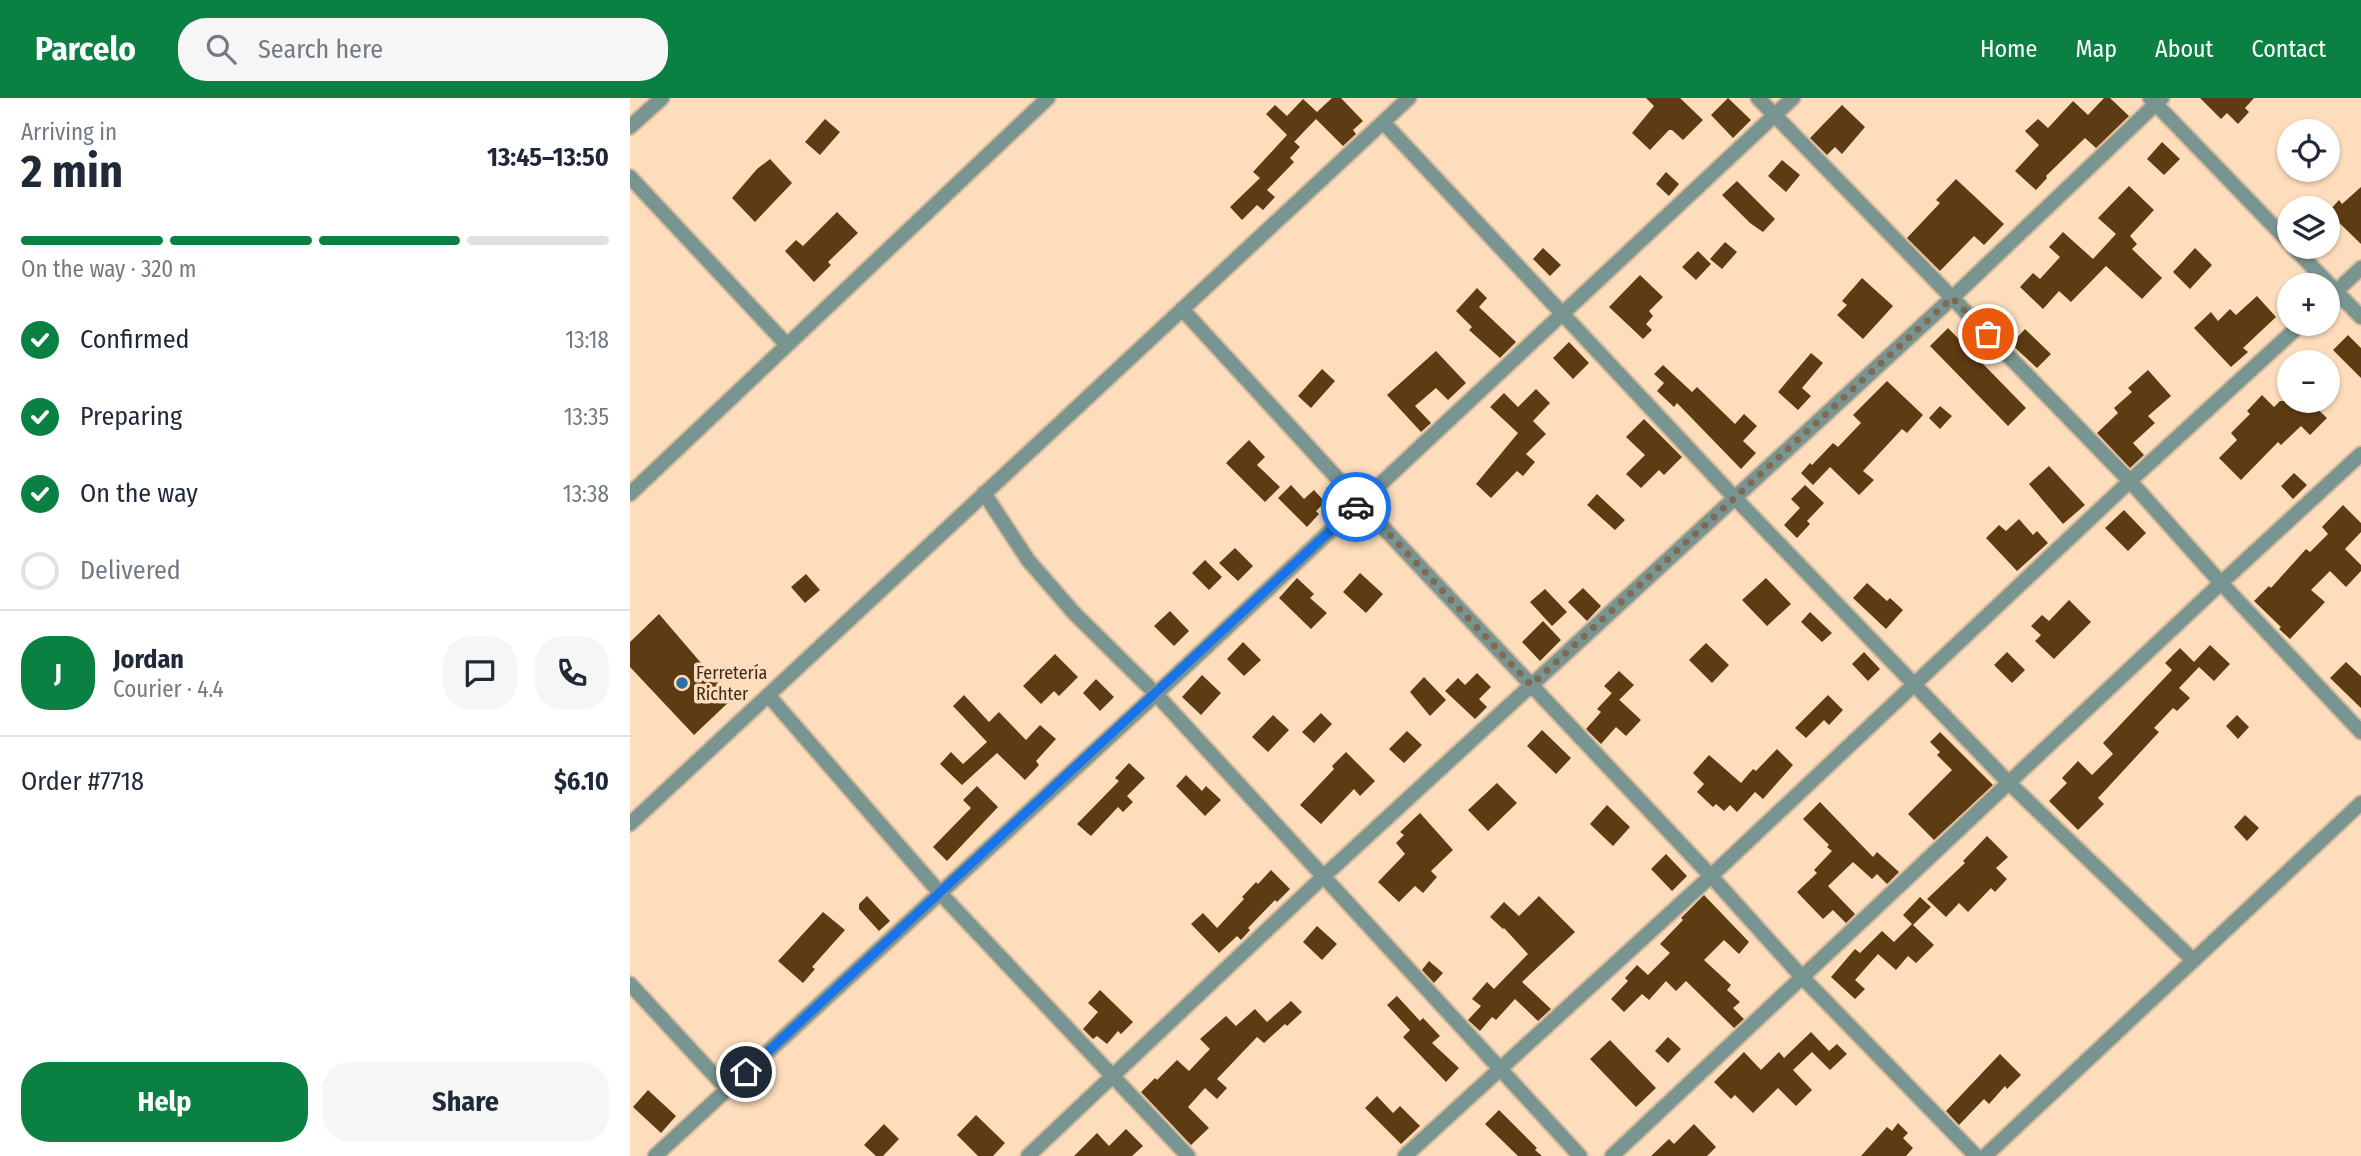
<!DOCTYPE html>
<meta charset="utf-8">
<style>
body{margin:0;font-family:"Fira Sans Condensed",sans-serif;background:#f6f6f7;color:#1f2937;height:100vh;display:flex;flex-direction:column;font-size:26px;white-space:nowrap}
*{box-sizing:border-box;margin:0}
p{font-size:23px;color:#747a83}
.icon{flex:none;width:38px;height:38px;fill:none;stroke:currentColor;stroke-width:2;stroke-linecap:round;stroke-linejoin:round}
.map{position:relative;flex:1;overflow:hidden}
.side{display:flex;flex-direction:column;background:#fff;width:630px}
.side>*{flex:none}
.buttons{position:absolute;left:1647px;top:21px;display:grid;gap:14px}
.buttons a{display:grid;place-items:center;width:63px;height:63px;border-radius:50%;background:#fff;box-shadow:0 2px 5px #0004;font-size:35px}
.pin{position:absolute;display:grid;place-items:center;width:60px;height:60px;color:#fff;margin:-30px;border:4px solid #fff;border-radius:50%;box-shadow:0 2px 7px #0007}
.courier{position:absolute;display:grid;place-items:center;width:70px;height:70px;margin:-35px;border:5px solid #1a73e8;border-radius:50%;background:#fff;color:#222;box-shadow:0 2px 9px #0007}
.overview em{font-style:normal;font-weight:700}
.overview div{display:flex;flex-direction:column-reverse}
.overview{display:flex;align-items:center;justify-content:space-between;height:119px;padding:0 21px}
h1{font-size:46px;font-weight:700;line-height:52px}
.bar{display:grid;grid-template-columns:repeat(4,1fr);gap:10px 7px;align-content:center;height:84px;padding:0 21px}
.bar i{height:9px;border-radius:5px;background:#e0e1e3}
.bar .on{background:#0b8043}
.bar p{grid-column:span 4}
.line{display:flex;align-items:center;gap:18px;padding:0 21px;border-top:2px solid #e0e1e3}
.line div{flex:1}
.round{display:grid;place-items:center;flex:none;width:74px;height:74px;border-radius:28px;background:#f6f6f7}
ol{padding:0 21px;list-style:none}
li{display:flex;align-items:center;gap:21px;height:77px}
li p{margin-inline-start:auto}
li .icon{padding:7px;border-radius:50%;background:#0b8043;color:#fff;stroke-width:4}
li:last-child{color:#747a83}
li i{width:38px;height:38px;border:4px solid #e0e1e3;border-radius:50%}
.primary-button{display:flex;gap:14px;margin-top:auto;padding:14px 21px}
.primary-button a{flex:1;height:80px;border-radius:28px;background:#0b8043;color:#fff;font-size:28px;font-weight:700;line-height:80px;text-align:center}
.primary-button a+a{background:#f6f6f7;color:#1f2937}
header{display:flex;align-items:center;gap:42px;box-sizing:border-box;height:98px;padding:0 35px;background:#0b8043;color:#fff}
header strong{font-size:33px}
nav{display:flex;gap:38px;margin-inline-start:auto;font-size:24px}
.search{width:490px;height:63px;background:#f6f6f7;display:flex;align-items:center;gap:18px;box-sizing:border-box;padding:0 24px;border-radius:28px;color:#747a83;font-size:26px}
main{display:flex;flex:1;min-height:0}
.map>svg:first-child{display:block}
.building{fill:#5e3c13}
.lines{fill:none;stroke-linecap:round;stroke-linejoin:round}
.minor-casing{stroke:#d7ba9c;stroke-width:18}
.minor{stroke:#799591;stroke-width:14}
.done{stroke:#806a54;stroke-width:7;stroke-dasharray:0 12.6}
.route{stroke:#1a73e8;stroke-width:9}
.poi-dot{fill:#2e6ea4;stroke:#feddbc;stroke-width:2.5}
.labels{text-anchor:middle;stroke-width:7;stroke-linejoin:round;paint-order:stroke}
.poi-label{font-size:18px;fill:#3c2c1c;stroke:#feddbc;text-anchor:start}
</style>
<header>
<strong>Parcelo</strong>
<div class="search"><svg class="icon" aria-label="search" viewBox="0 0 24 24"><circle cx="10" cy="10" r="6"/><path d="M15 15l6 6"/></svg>Search here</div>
<nav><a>Home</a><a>Map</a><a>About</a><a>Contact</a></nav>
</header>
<main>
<section class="side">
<div class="overview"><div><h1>2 min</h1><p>Arriving in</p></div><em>13:45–13:50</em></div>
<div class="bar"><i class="on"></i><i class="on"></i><i class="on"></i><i></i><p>On the way · 320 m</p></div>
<ol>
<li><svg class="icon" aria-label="check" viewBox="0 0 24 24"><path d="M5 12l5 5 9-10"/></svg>Confirmed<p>13:18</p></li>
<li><svg class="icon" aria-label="check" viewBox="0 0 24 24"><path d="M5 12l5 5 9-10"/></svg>Preparing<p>13:35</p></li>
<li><svg class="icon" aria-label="check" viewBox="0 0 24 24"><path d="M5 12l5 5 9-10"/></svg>On the way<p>13:38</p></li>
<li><i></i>Delivered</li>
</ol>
<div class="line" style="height:126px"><b class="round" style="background:#0b8043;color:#fff">J</b><div><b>Jordan</b><p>Courier · 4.4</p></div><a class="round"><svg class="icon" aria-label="chat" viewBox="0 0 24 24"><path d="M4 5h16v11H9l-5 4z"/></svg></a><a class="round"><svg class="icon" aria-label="phone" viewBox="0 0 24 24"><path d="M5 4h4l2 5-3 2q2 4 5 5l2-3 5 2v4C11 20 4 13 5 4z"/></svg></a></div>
<div class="line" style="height:91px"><div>Order #7718</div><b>$6.10</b></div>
<div class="primary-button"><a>Help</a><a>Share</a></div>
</section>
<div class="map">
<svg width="1731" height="1058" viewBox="0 0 1731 1058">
<rect width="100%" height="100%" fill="#feddbc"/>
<path class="building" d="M 702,0 L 711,0 L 733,23 L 723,32 L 726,36 L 713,48 L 686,21 L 664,44 L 636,16 L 645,7 L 657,18 L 673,1 L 687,14 Z
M 1016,0 L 1050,0 L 1073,22 L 1053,42 L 1042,32 L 1039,32 L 1020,52 L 1002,35 L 1024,8 Z
M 1098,0 L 1121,22 L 1103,40 L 1081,17 Z
M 1474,0 L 1480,0 L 1499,18 L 1466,50 L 1455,40 L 1416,78 L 1417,80 L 1406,92 L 1385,73 L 1409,47 L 1395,33 L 1408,21 L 1418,30 L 1443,3 L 1458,17 Z
M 1570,0 L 1624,0 L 1615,10 L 1619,14 L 1608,26 L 1597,15 L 1591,21 Z
M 1212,7 L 1235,29 L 1212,56 L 1205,49 L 1197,57 L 1180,40 Z
M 195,21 L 210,34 L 190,57 L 175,44 Z
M 657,37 L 670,49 L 660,60 L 664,64 L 637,92 L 645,99 L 633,112 L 627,107 L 612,122 L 600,109 L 630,80 L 623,74 Z
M 1532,44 L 1550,61 L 1534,77 L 1517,61 Z
M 140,61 L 162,85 L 125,124 L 102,100 L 127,71 Z
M 1152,62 L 1170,77 L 1156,94 L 1138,78 Z
M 1036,74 L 1049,86 L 1039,98 L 1026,86 Z
M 1326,81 L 1374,126 L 1354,147 L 1344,138 L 1310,173 L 1277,140 L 1310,105 L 1306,102 Z
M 1107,83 L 1145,121 L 1133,134 L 1120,125 L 1092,97 Z
M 1499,88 L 1524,112 L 1500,138 L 1507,146 L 1502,151 L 1532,180 L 1512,201 L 1476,168 L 1441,204 L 1429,193 L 1413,211 L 1390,189 L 1403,175 L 1410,181 L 1430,159 L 1419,149 L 1433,134 L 1463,161 L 1486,136 L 1468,120 Z
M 1731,89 L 1731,146 L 1698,114 L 1709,102 L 1712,106 Z
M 207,114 L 228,135 L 198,164 L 201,167 L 184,184 L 155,153 L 166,142 L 173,148 Z
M 1095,144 L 1107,154 L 1092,171 L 1080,161 Z
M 913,150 L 931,167 L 920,178 L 903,161 Z
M 1565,150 L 1582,167 L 1560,191 L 1543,174 Z
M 1068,153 L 1081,166 L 1066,182 L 1052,169 Z
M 1010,177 L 1033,199 L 1019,213 L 1023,218 L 1016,226 L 1022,232 L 1013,241 L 979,209 Z
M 1232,180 L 1263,208 L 1233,241 L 1207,217 L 1217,207 L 1212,203 Z
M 847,190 L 857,200 L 849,209 L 886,244 L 870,260 L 839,232 L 842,229 L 826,213 Z
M 1627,198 L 1646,219 L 1613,250 L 1618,254 L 1601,269 L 1564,230 L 1581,214 L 1588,223 L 1600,211 L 1606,217 Z
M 1318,230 L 1396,310 L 1378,328 L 1300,248 Z
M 1395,231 L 1421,256 L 1407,270 L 1381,246 Z
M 1718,237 L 1731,250 L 1731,280 L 1703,252 Z
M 939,244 L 959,265 L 943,281 L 923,260 Z
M 806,253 L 836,285 L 818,302 L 806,290 L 785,308 L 801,325 L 791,334 L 757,297 Z
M 1181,255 L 1193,265 L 1172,290 L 1181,298 L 1168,312 L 1148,294 Z
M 1033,267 L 1062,294 L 1067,289 L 1105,326 L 1114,316 L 1127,328 L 1113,343 L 1126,355 L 1111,371 L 1047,305 L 1044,309 L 1027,293 L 1034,285 L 1024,276 Z
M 692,271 L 705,283 L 681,310 L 668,298 Z
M 1518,272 L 1541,298 L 1518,318 L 1525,325 L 1503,345 L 1514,357 L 1500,370 L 1467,335 L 1488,315 L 1484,310 L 1502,294 L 1498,290 Z
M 1257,283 L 1293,317 L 1277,335 L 1272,331 L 1233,373 L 1244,382 L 1229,397 L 1200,369 L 1183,387 L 1171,375 L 1180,365 L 1182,367 L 1203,345 L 1208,349 L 1231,325 L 1223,317 Z
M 906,291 L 920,305 L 903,323 L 916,336 L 896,356 L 905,364 L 893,378 L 887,373 L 861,400 L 846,386 L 888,335 L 860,309 L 874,295 L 888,309 Z
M 1632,297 L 1644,309 L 1650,303 L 1679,303 L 1697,320 L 1680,337 L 1671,328 L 1651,347 L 1648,344 L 1611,382 L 1589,360 L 1607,342 L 1601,335 L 1620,316 L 1617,313 Z
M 1310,308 L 1322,318 L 1310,331 L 1299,320 Z
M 1014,321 L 1052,359 L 1034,377 L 1029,372 L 1011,390 L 996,376 L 1015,357 L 996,339 Z
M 619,342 L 635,359 L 627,367 L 650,389 L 635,404 L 596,365 Z
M 1419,368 L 1455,407 L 1433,426 L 1399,386 Z
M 1664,375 L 1677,387 L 1663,401 L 1651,388 Z
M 661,387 L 674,401 L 684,392 L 695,404 L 686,413 L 689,416 L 677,429 L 648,400 Z
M 1175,387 L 1194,405 L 1177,423 L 1180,426 L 1167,440 L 1154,427 L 1170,410 L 1161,401 Z
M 967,396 L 995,422 L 985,432 L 957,407 Z
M 1713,407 L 1731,425 L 1731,434 L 1715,451 L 1731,467 L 1731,473 L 1716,489 L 1700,473 L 1681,492 L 1695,504 L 1660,541 L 1649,531 L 1651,529 L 1624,503 L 1639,488 L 1641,490 L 1676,451 L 1680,454 L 1698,436 L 1692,429 Z
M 1494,412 L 1516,435 L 1498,453 L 1475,430 Z
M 1389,421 L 1403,437 L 1407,433 L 1418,445 L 1387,473 L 1356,440 L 1369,427 L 1376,433 Z
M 605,450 L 623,468 L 608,483 L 589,465 Z
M 575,462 L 592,479 L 579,492 L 562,475 Z
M 730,475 L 753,496 L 736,515 L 713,494 Z
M 176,476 L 190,492 L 175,505 L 161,489 Z
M 667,480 L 684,496 L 680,500 L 697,515 L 681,531 L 649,500 Z
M 1136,480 L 1161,506 L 1137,528 L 1112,502 Z
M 1237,485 L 1257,503 L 1260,500 L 1273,512 L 1256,531 L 1223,500 Z
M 953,490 L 971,508 L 957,523 L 938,504 Z
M 915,491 L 937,514 L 922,528 L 900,504 Z
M 1439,502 L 1461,524 L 1424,561 L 1405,543 L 1411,537 L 1401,528 L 1412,517 L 1419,523 Z
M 540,513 L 559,533 L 544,548 L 524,528 Z
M 1180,514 L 1202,535 L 1192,544 L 1171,524 Z
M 29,516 L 102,601 L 64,637 L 0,569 L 0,544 Z
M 913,523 L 931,542 L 910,563 L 892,544 Z
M 613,544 L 631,562 L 614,578 L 597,561 Z
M 1076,545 L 1099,567 L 1082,585 L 1059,562 Z
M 1580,547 L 1600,566 L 1584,583 L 1569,569 L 1549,590 L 1560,600 L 1547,613 L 1543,610 L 1524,630 L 1529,634 L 1468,700 L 1474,706 L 1448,732 L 1419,703 L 1437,685 L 1432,680 L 1448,663 L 1462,677 L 1483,656 L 1473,645 L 1542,572 L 1535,565 L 1550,550 L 1564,564 Z
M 1234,554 L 1250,571 L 1238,583 L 1222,566 Z
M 1377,554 L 1395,572 L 1382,585 L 1364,567 Z
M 425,556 L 448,579 L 429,598 L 424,593 L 411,606 L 393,588 Z
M 1716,564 L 1731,578 L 1731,610 L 1700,580 Z
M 989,573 L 1004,587 L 989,602 L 974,588 Z
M 847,575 L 861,589 L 849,601 L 857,609 L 845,621 L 815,593 L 828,580 L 835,587 Z
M 572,577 L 591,595 L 571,617 L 552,599 Z
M 794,579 L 816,602 L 800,618 L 780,594 Z
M 466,581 L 484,599 L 470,613 L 453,595 Z
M 982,595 L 1011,622 L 996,638 L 986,629 L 971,646 L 956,631 L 971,614 L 967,611 Z
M 334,597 L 359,624 L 369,614 L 396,642 L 410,627 L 426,641 L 406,663 L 409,667 L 395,682 L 367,655 L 332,687 L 310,666 L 321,654 L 333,666 L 357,644 L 323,608 Z
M 1198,597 L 1213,612 L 1199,627 L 1194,622 L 1176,640 L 1165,630 Z
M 691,615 L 702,626 L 684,645 L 672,634 Z
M 643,617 L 659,632 L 638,654 L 622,639 Z
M 1607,617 L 1619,629 L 1608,641 L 1596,628 Z
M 912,632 L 941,660 L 926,676 L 897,648 Z
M 777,633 L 792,647 L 774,665 L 759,651 Z
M 1310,634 L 1363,687 L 1304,742 L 1278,716 L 1322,672 L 1307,657 L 1310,654 L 1300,644 Z
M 1147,651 L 1163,667 L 1133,701 L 1125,694 L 1107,714 L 1100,707 L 1094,713 L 1086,706 L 1083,709 L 1067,694 L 1074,686 L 1063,675 L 1079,657 L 1111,685 L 1123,671 L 1126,673 Z
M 716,654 L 745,683 L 730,698 L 724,691 L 691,726 L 670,707 L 704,671 L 702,668 Z
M 499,665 L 515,680 L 497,698 L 503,704 L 493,714 L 488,709 L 461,738 L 447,726 L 489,683 L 485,680 Z
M 556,677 L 572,693 L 576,688 L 591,702 L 575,718 L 546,688 Z
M 867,685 L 887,705 L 858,733 L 838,712 Z
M 347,688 L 368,709 L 317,763 L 303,749 L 341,710 L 333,702 Z
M 1190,704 L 1243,759 L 1247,754 L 1269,774 L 1257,786 L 1247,776 L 1242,781 L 1223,764 L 1198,788 L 1225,816 L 1216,825 L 1203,812 L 1193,821 L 1167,794 L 1187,775 L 1184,772 L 1202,753 L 1197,749 L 1199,747 L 1173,721 Z
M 977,707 L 1000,729 L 983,748 L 960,726 Z
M 790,715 L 823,752 L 801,773 L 807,779 L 793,795 L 785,788 L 769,804 L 748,784 L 775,756 L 766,745 L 774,737 L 770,734 Z
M 1615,717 L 1629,730 L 1617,743 L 1604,729 Z
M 1357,738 L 1378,759 L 1366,770 L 1377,781 L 1365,794 L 1361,790 L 1338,814 L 1329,805 L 1316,819 L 1297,801 L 1335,765 L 1333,763 Z
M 1036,756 L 1057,778 L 1042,793 L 1021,771 Z
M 641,772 L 660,791 L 647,804 L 645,802 L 618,830 L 620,832 L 611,842 L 607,838 L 589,855 L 561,826 L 573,815 L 587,830 L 614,801 L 612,799 L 626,784 L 628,786 Z
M 1074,797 L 1119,844 L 1109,856 L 1094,842 L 1074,862 L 1101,887 L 1097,892 L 1110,904 L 1103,910 L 1114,921 L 1104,930 L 1056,883 L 1046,893 L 1036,883 L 1019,902 L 1012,896 L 994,914 L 981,901 L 998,883 L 995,880 L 1007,867 L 1018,877 L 1040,855 L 1030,846 L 1053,822 L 1051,820 Z
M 237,798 L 260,823 L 249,833 L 229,811 L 229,806 Z
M 909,798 L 945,834 L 892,884 L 921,911 L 908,923 L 885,901 L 866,922 L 862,919 L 850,933 L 838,922 L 851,908 L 842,901 L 857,884 L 864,891 L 898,856 L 874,830 L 873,831 L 860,819 L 874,804 L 889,818 Z
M 1290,799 L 1301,809 L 1283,827 L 1304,847 L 1286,865 L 1278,858 L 1266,872 L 1248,856 L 1225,882 L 1235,891 L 1225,901 L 1201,879 L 1225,851 L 1230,855 L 1252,833 L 1264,844 L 1282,826 L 1273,817 Z
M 193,814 L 215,832 L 182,869 L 185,871 L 173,885 L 148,863 Z
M 687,828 L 707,846 L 692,862 L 673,844 Z
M 799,863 L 813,875 L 804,885 L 792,872 Z
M 470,892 L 503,924 L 491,936 L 488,933 L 477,946 L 467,938 L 463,941 L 453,931 L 468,914 L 458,905 Z
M 767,898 L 790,923 L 793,920 L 810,938 L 802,945 L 829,970 L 816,984 L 773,939 L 780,932 L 757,907 Z
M 661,903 L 672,914 L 657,928 L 655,926 L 634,945 L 627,939 L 587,981 L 597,990 L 587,1001 L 575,990 L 558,1009 L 579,1030 L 561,1047 L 511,994 L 525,980 L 527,982 L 547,962 L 559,973 L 580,951 L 570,941 L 596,918 L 606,928 L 625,911 L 637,924 Z
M 1181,934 L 1199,953 L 1207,946 L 1217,956 L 1200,972 L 1182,954 L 1163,972 L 1182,992 L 1166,1008 L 1148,990 L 1123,1015 L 1105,997 L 1101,1001 L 1084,984 L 1114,954 L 1131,972 L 1149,954 L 1154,960 Z
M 1038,939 L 1051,951 L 1038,965 L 1025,953 Z
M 980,942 L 1026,990 L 1006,1009 L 960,961 Z
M 1370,956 L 1391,977 L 1377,991 L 1375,988 L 1359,1006 L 1354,1001 L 1329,1027 L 1316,1013 Z
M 18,992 L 46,1018 L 31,1035 L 3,1009 Z
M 747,998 L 763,1015 L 770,1008 L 790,1028 L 771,1046 L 735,1010 Z
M 869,1012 L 907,1050 L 905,1052 L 912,1058 L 888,1058 L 855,1026 Z
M 346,1017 L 375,1045 L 363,1058 L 348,1058 L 327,1037 Z
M 1268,1025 L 1278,1035 L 1273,1040 L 1283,1050 L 1276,1058 L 1231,1058 L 1257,1029 L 1262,1033 Z
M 254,1026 L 269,1041 L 253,1058 L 246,1058 L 234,1047 Z
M 1064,1026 L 1086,1049 L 1077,1058 L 1021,1058 L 1039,1041 L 1044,1046 Z
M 496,1031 L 513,1048 L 502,1058 L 444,1058 L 467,1035 L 479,1048 Z"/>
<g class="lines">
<g class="minor-casing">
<path id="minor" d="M 1128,0 L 1500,383 L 1591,485 L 1731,634
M 1520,0 L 1659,144
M 753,24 L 1104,399 L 1378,684 L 1563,862
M 0,29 L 32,0
M 0,79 L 157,247
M 1663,149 L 1731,219
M 1698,201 L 1731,170
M 552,211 L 730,405 L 1081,778 L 1172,879 L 1346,1058
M 354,395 L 398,462 L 444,515 L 526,596 L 950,1058
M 0,396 L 418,0
M 138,597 L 310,795 L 558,1058
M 0,726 L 779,0
M 0,886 L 97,991
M 25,1058 L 526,596 L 1163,0
M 398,1058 L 694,778 L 1322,200 L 1532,0
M 775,1058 L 1081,778 L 1500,383 L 1671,226
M 982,1058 L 1591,485 L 1731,356
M 1355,1058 L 1731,705"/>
</g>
<use href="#minor" class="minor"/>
</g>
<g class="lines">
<path class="done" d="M 726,409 L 730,405 L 901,587 L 1322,200 L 1358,236"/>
<path class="route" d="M 116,974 L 726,409"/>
</g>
<circle class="poi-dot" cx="52" cy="585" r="7"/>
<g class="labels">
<g class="poi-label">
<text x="66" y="581">Ferretería<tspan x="66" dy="21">Richter</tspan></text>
</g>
</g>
</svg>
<div class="buttons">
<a><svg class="icon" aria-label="locate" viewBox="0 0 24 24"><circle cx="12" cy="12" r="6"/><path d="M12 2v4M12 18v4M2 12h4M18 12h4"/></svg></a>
<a><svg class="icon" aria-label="layers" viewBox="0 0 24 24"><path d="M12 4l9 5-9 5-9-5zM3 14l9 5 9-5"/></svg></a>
<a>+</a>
<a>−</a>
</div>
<div class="pin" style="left:1358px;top:236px;background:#ea580c"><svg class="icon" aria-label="bag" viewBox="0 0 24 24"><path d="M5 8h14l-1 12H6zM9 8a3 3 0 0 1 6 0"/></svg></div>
<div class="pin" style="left:116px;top:974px;background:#1f2937"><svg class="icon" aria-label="home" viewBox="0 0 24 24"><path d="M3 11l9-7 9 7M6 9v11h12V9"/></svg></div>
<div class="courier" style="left:726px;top:409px"><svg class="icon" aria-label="car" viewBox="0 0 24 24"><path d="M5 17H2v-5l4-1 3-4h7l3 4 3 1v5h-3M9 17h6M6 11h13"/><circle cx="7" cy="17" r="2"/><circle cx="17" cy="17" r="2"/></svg></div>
</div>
</main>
